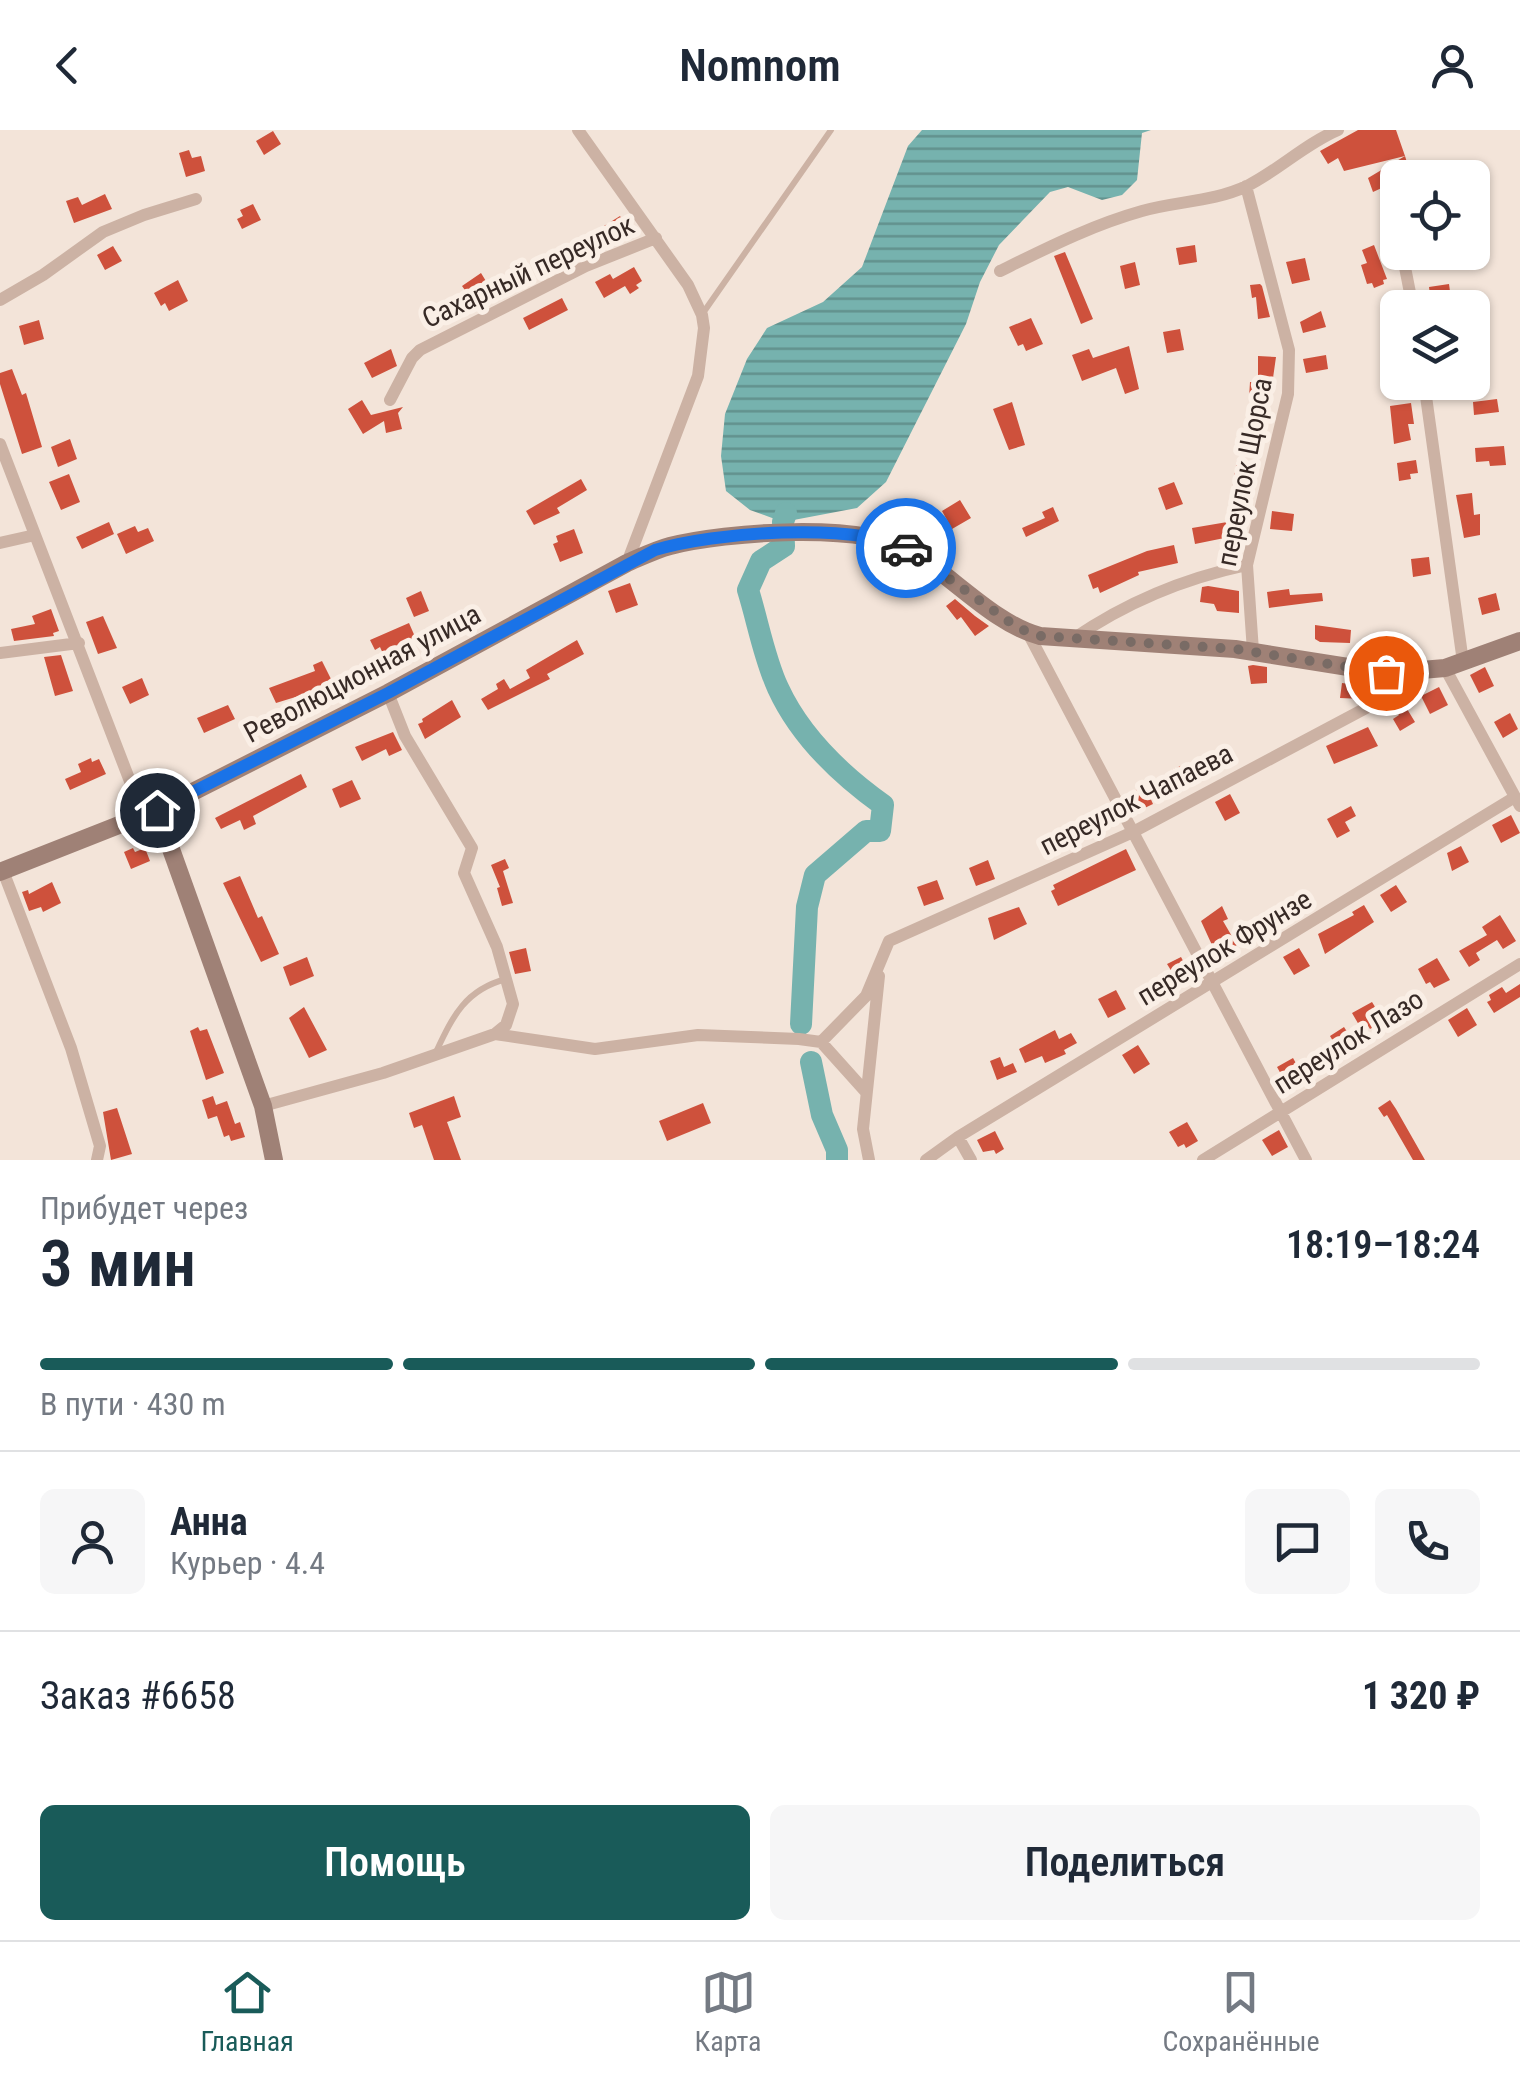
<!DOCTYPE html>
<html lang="ru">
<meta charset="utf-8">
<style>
body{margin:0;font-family:"Roboto Condensed",sans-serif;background:#f6f6f7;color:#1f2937;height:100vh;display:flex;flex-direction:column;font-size:38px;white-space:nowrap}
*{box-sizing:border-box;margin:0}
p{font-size:32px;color:#747a83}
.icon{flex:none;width:55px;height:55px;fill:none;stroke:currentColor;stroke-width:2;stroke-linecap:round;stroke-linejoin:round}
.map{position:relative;height:1030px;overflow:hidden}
.details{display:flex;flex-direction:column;background:#fff;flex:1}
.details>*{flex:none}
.fabs{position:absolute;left:1380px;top:30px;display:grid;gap:20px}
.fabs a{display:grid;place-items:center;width:110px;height:110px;border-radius:15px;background:#fff;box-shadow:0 2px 8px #0004;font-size:50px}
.pin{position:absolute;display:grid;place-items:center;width:85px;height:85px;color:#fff;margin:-42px;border:5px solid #fff;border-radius:50%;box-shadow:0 2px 10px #0007}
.courier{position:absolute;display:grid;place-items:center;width:100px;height:100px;margin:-50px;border:8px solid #1a73e8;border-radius:50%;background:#fff;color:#222;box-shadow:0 2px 12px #0007}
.head em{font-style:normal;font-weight:600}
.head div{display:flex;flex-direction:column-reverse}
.head{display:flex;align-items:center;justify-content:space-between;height:170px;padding:0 40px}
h1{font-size:65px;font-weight:600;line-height:75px}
.bar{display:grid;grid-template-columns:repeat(4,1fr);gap:15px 10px;align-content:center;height:120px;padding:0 40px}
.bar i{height:12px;border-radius:8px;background:#e0e1e3}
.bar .on{background:#195b59}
.bar p{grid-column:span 4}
.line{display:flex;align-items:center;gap:25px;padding:0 40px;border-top:2px solid #e0e1e3}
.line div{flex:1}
.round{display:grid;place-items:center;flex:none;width:105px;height:105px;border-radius:15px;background:#f6f6f7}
.cta{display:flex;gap:20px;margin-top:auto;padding:20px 40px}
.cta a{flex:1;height:115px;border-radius:15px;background:#195b59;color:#fff;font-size:40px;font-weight:600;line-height:115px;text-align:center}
.cta a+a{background:#f6f6f7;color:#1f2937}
header{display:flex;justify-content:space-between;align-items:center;height:130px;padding:0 40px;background:#fff;font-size:45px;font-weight:600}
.menu{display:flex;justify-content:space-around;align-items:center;height:140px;border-top:2px solid #e0e1e3;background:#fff;font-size:28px;color:#747a83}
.menu a{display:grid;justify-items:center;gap:5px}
.menu .on{color:#195b59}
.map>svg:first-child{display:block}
.water{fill:url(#water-rules)}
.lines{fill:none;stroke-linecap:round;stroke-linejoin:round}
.river{stroke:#76b2ae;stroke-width:22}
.building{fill:#ce513c}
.lane{stroke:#ccb2a4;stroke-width:6}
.street{stroke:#ccb2a4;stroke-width:12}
.secondary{stroke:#9f8176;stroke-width:18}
.done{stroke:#796b65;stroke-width:10;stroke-dasharray:0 18}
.route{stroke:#1a73e8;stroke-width:12}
.labels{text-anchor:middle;stroke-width:10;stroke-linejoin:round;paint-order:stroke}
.street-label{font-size:28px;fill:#372a26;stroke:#faefe6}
</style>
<header><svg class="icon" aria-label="back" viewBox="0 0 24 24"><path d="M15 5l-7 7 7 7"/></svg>Nomnom<svg class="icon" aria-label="person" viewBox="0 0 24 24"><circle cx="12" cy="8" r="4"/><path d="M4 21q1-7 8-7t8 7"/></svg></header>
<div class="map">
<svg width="1520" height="1030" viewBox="0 0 1520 1030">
<defs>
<pattern id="water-rules" width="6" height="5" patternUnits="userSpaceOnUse" patternTransform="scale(2.5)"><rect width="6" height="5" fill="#76b2ae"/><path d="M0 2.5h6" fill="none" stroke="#62918d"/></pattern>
</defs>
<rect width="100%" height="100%" fill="#f3e4d9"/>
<path class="water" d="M 922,0 L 1151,0 L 1142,3 L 1137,50 L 1122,65 L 1102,70 L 1068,57 L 1050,62 L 999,115 L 980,152 L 966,194 L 886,352 L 857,378 L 783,392 L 750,380 L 726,361 L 721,326 L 725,284 L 747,229 L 767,198 L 823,172 L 862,137 L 908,16 Z"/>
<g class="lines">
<path class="river" d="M 786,383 L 783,392 L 784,416 L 761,431 L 748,460 C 758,492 764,528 778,558 C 800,606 841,645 883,675 L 880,701 L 866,701 L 815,745 L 807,777 L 801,894
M 811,932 L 822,985 L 837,1020 L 837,1030"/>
</g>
<path class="building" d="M 1358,0 L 1396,0 L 1405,26 L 1344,41 L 1338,28 L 1328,34 L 1320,21 Z
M 273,1 L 281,14 L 264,25 L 256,11 Z
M 189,20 L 192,28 L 201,26 L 205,41 L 186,47 L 179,23 Z
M 1405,26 L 1412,48 L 1383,48 L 1386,56 L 1373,62 L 1368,48 Z
M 105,64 L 112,79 L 74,93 L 66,71 L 78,67 L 82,75 Z
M 253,74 L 261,90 L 242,99 L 237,89 L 243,86 L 240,80 Z
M 620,86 L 630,102 L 613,112 L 604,96 Z
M 1195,115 L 1197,132 L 1179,135 L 1176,118 Z
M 1374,115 L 1387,149 L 1383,150 L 1384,154 L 1374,158 L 1372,153 L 1367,154 L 1361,135 L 1367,133 L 1362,120 Z
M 113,116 L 122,131 L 105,140 L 97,125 Z
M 1065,122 L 1093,189 L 1081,194 L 1054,126 Z
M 1305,128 L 1310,150 L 1292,154 L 1286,132 Z
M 1135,132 L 1140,155 L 1125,159 L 1120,136 Z
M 634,137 L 642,151 L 636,155 L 639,158 L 630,164 L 625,156 L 604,168 L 595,152 L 610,144 L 613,149 Z
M 481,143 L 492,161 L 474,173 L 462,156 Z
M 178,150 L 188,171 L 169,181 L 165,173 L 161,176 L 154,163 Z
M 1260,154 L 1262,156 L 1270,187 L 1258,189 L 1256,167 L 1252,168 L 1250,155 Z
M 1449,154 L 1452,176 L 1439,178 L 1438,172 L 1431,173 L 1429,157 Z
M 562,168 L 568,180 L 529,200 L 523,188 Z
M 1321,181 L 1326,197 L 1303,203 L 1300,192 Z
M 1031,188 L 1043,214 L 1026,221 L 1023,214 L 1018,216 L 1009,197 Z
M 39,190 L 44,209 L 24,215 L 19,196 Z
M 1180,199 L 1184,220 L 1167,223 L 1163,202 Z
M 1129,216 L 1139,259 L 1125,264 L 1116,238 L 1082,251 L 1072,225 L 1089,219 L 1093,228 Z
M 391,219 L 397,236 L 372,248 L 364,233 Z
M 1326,225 L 1328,239 L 1306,243 L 1303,229 Z
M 1258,226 L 1276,227 L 1270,269 L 1249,268 L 1250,252 L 1258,252 Z
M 12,239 L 22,265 L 26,263 L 42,317 L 22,324 L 0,254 L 0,243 Z
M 1497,269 L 1499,282 L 1474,285 L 1473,272 Z
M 362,270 L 371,285 L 403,277 L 398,283 L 402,299 L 386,303 L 384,291 L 363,304 L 348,279 Z
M 1012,272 L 1025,315 L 1009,320 L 993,279 Z
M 1411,273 L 1414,294 L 1408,294 L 1411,310 L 1394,314 L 1390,276 Z
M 70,309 L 77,329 L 58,337 L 51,317 Z
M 1504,316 L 1506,335 L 1490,336 L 1489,331 L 1476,332 L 1475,318 Z
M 1237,330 L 1253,333 L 1252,364 L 1232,360 Z
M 1416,330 L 1418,343 L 1410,344 L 1411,349 L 1399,351 L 1397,333 Z
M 69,344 L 80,372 L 61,380 L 49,352 Z
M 581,349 L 587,360 L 557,378 L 560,383 L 534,395 L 526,381 Z
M 1174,352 L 1183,374 L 1166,380 L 1158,358 Z
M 1472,363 L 1474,385 L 1480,384 L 1480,405 L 1464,408 L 1456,365 Z
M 960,370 L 971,388 L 952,399 L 942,381 Z
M 1053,377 L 1059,391 L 1026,407 L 1022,398 L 1045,388 L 1042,382 Z
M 1272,381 L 1294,384 L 1292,401 L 1270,399 Z
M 1245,389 L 1244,404 L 1195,414 L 1192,398 Z
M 109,392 L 114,404 L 82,419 L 76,407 Z
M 135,396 L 138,402 L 148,398 L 154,411 L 126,424 L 117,404 Z
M 574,399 L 583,423 L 560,432 L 553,414 L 558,412 L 556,406 Z
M 1174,415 L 1178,433 L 1138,442 L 1139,445 L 1100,463 L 1098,457 L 1093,459 L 1088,445 L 1147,421 Z
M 1429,427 L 1431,444 L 1413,447 L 1411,429 Z
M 630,453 L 638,475 L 616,483 L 608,461 Z
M 1208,456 L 1239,461 L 1239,483 L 1217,481 L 1214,474 L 1200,472 L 1202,457 Z
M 1289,459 L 1290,465 L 1322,463 L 1323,471 L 1269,478 L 1267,462 Z
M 421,461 L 429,481 L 414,487 L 406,468 Z
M 1496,463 L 1500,480 L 1482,485 L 1478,468 Z
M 955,469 L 975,486 L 989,496 L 975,506 L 961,487 L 957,490 L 946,476 Z
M 51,479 L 59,501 L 53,503 L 54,506 L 14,511 L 11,499 L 35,494 L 32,486 Z
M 103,486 L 117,518 L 98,524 L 86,492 Z
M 409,493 L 416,509 L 384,526 L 380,517 L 375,520 L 370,510 Z
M 1315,495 L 1351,500 L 1350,513 L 1320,512 L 1315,509 Z
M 577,510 L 584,524 L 547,544 L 550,549 L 488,580 L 481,569 L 498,559 L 496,554 L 504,549 L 510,559 L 530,548 L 526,540 Z
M 61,525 L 73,561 L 55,566 L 44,527 Z
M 322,531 L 332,551 L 315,561 L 276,573 L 269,558 L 315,541 L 313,535 Z
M 1253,535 L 1267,537 L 1267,553 L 1251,554 L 1248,536 Z
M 1485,537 L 1494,556 L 1479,563 L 1470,545 Z
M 142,548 L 149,565 L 130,574 L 122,557 Z
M 1342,553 L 1364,556 L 1363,569 L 1340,568 Z
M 1439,557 L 1448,575 L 1430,584 L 1421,566 Z
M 452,570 L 461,587 L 425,609 L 418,594 L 423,592 L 422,589 Z
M 1404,574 L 1415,592 L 1400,601 L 1393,589 L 1399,585 L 1395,579 Z
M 228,575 L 235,589 L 204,603 L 197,588 Z
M 1510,583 L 1518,599 L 1503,608 L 1494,592 Z
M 1368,597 L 1378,616 L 1334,634 L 1326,616 Z
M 393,602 L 402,620 L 389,626 L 386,619 L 362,631 L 355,617 Z
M 91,628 L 92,632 L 99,629 L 106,644 L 70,660 L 65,649 L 81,642 L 78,634 Z
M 1189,632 L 1197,648 L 1179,657 L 1172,640 Z
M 301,644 L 307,657 L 253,686 L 256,694 L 244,700 L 240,690 L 221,699 L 215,688 Z
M 352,650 L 361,669 L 340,678 L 332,659 Z
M 1144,654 L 1153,674 L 1134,683 L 1126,667 Z
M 1230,664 L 1240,683 L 1225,691 L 1215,672 Z
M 1351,676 L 1356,686 L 1345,692 L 1350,701 L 1337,708 L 1327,689 Z
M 1511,685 L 1520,703 L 1501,713 L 1492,695 Z
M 1461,716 L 1469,732 L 1452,741 L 1447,723 Z
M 133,718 L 135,722 L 145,718 L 150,731 L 131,739 L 124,722 Z
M 1126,719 L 1136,740 L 1058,776 L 1051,761 L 1055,759 L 1053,755 Z
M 505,729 L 509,738 L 503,741 L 513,773 L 502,776 L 497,758 L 500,757 L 491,735 Z
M 988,730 L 995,749 L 976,756 L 969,738 Z
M 240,746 L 258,788 L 262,786 L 279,824 L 261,832 L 223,753 Z
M 937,750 L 944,769 L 924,776 L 917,757 Z
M 52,752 L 61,773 L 43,782 L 41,777 L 29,781 L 22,762 L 28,760 L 29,764 Z
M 1396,755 L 1407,772 L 1391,782 L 1380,765 Z
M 1364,775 L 1374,792 L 1325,824 L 1318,804 L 1354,785 L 1352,782 Z
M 1222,776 L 1228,789 L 1223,791 L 1237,815 L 1217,826 L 1201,791 Z
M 1019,777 L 1027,794 L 994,810 L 988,788 Z
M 1500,785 L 1516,811 L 1503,819 L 1497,810 L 1476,823 L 1480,830 L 1469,837 L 1459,821 L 1487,805 L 1482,797 Z
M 526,818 L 531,841 L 515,844 L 509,822 Z
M 1299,818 L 1310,836 L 1294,845 L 1283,827 Z
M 307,827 L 314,846 L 290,856 L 283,837 Z
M 1181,827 L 1189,842 L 1183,846 L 1185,849 L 1173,856 L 1167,845 L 1172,842 L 1167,834 Z
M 1437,828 L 1450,850 L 1434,858 L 1430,852 L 1426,854 L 1418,839 Z
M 1520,854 L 1520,867 L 1494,883 L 1487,872 L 1491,870 L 1489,865 L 1502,857 L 1506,863 Z
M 1116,860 L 1126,879 L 1108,888 L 1098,869 Z
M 1372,872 L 1384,891 L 1370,899 L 1365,891 L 1359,895 L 1352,883 Z
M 304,877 L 327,920 L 309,928 L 289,888 Z
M 1467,878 L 1477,895 L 1458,907 L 1448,890 Z
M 198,897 L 200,901 L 207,899 L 224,943 L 206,950 L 190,901 Z
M 1344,897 L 1355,914 L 1340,923 L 1330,906 Z
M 1055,900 L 1059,909 L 1071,903 L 1077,913 L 1064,920 L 1066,924 L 1045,933 L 1042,926 L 1025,933 L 1019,919 Z
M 1138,915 L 1150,934 L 1134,944 L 1122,925 Z
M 1000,927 L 1004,937 L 1013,933 L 1017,942 L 997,950 L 990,931 Z
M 1293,928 L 1303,946 L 1287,955 L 1277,937 Z
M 213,966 L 216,975 L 227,971 L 235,994 L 240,992 L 245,1007 L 231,1011 L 229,1005 L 224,1007 L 217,986 L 208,989 L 202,970 Z
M 454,966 L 461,987 L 447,992 L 461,1030 L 434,1030 L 422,995 L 414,998 L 409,983 Z
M 1390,970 L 1396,979 L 1425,1030 L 1413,1030 L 1387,985 L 1384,987 L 1378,978 Z
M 703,973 L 711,993 L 667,1011 L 659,991 Z
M 117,978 L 132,1024 L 111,1030 L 103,982 Z
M 1187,992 L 1198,1011 L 1186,1018 L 1184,1014 L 1178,1017 L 1169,1002 Z
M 1279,1000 L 1288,1017 L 1272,1026 L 1262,1010 Z
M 995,1001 L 1004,1019 L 996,1024 L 994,1020 L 983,1022 L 977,1010 Z"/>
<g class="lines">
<path class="lane" d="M 703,183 L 831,0
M 436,922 C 453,886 465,860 506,849"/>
<path class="street" d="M 578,0 L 688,155 L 702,185 L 704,198 L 698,246 L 627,433
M 1246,56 L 1289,220 L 1288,264 L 1247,435 L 1253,521
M 1396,91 L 1398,97
M 1402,122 L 1413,178
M 1000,141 C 1047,118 1092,95 1142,81 C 1177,71 1213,72 1247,56 C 1279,40 1305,14 1338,0
M 0,170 L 43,145 L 103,102 L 144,85 L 196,69
M 1424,252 L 1463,532
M 390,270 L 412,228 L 420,220 L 586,136 L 656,108
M 0,314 L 143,685
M 0,413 L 35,405
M 1028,503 L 1306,1030
M 1073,509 C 1125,473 1186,448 1247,435
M 0,523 L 79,513
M 1445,538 L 1520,676
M 3,741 L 71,918 L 100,1016 L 97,1030
M 495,904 L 595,919 L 698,905 L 799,909 L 821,912 L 865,961
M 821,912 L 866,866 L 889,811 L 1133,702 L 1383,569 L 1386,543
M 263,976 L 383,943 L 495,904 L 506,895 L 513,874 L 497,817 L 464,743 L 472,718 L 405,606 L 388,563
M 958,1007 L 971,1030
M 869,1030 L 863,999 L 879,846
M 926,1030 L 958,1007 L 1515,667
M 1203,1030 L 1520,834"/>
<path class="secondary" d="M 157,680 L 263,976 L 274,1030
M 0,742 L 157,680 L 388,563 L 627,433 C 641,427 655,420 670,416 C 726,402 863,391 912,422 C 952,446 996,495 1040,506 L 1235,519 L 1386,543 L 1445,538 L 1520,511"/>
</g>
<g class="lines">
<path class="done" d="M 906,418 L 1018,498 L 1040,506 L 1235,519 L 1386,543"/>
<path class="route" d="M 157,680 L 388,563 L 655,420 C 714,402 850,392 906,418"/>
</g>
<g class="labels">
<g class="street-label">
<text transform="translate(528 141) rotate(-25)" y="10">Сахарный переулок</text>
<text transform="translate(1244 342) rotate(-79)" y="10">переулок Щорса</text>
<text transform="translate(362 543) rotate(-28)" y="10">Революционная улица</text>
<text transform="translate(1136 669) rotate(-27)" y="10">переулок Чапаева</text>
<text transform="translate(1224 817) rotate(-31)" y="10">переулок Фрунзе</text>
<text transform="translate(1348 911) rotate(-32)" y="10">переулок Лазо</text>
</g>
</g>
</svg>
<div class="fabs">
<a><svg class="icon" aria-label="locate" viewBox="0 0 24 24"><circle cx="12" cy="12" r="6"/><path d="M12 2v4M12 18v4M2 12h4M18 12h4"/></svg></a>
<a><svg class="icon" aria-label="layers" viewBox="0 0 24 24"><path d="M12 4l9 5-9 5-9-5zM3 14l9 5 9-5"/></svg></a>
</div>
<div class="pin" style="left:1386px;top:543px;background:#ea580c"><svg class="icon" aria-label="bag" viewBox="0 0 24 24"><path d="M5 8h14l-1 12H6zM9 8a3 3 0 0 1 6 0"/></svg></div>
<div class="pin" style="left:157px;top:680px;background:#1f2937"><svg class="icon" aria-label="home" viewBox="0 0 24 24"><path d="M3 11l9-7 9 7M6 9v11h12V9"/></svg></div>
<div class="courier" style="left:906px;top:418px"><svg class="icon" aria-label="car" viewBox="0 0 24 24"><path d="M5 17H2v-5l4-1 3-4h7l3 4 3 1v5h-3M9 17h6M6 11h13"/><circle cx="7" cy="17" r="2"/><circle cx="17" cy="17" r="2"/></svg></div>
</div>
<section class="details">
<div class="head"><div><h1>3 мин</h1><p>Прибудет через</p></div><em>18:19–18:24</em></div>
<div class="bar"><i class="on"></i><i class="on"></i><i class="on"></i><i></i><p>В пути · 430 m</p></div>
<div class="line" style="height:180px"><a class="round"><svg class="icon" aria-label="person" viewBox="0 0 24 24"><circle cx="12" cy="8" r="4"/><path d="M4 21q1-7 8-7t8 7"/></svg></a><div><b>Анна</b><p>Курьер · 4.4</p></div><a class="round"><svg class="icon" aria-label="chat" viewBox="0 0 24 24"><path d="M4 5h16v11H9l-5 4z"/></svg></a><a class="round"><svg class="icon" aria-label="phone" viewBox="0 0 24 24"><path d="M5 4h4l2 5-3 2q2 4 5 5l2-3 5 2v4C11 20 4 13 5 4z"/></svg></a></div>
<div class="line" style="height:130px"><div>Заказ #6658</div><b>1 320 ₽</b></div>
<div class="cta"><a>Помощь</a><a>Поделиться</a></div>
</section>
<nav class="menu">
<a class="on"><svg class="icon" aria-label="home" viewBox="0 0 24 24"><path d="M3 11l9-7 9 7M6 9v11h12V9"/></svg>Главная</a>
<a><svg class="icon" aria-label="map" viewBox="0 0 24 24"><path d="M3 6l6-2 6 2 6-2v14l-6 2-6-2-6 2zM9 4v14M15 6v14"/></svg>Карта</a>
<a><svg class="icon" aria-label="saved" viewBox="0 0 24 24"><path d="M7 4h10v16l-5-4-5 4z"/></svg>Сохранённые</a>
</nav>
